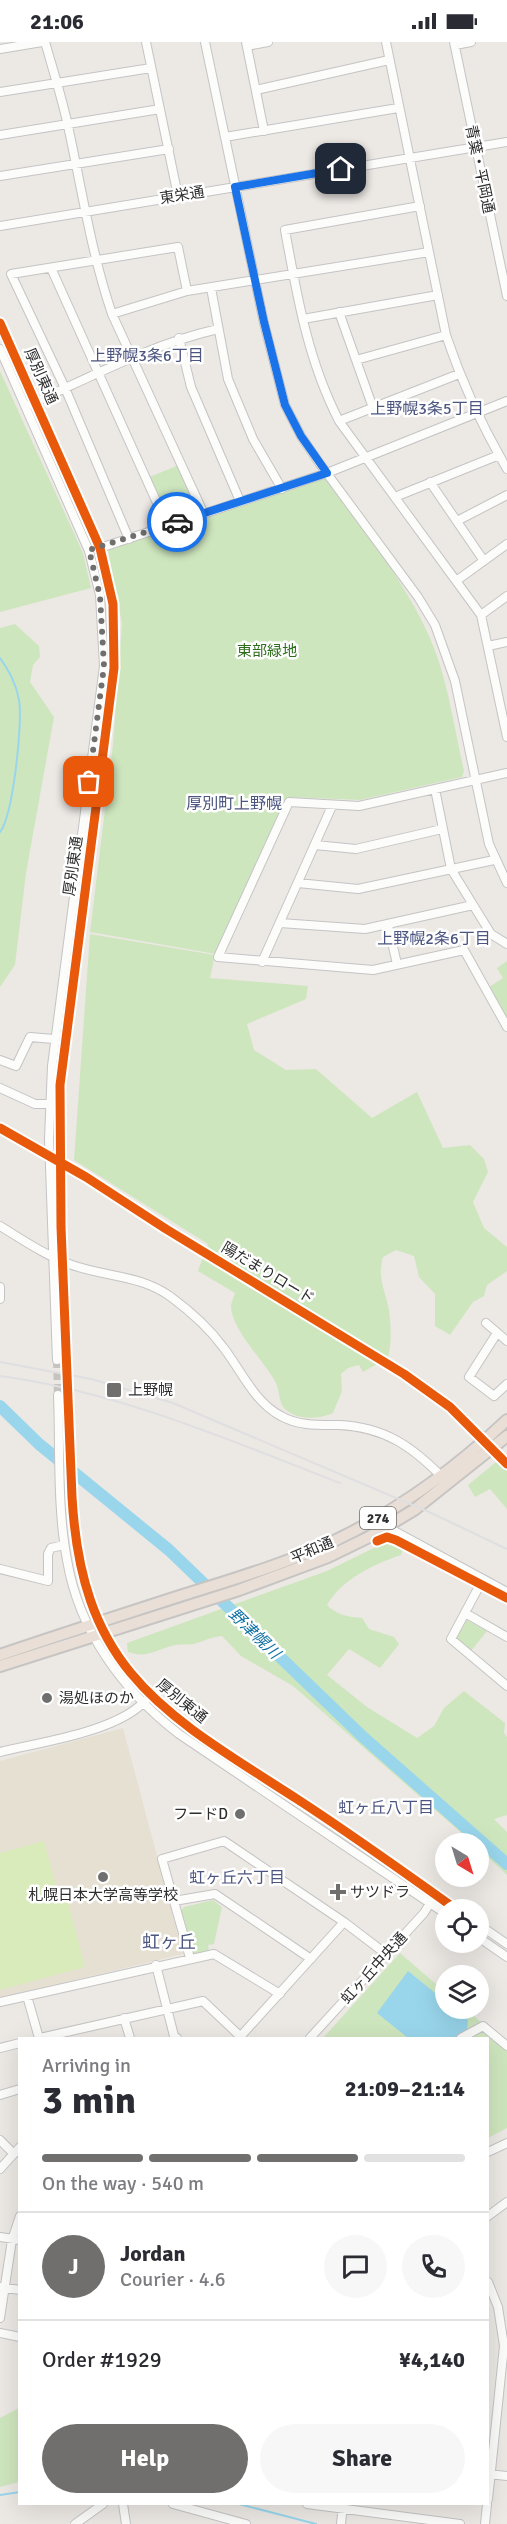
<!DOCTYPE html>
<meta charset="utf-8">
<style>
body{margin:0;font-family:Signika,"Noto Sans JP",sans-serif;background:#f7f7f7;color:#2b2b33;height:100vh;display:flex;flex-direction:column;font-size:22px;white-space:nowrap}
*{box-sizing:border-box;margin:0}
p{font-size:20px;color:#7c7c81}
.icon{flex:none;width:33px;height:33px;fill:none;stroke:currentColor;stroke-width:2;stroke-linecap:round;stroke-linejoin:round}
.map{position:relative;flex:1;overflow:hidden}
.side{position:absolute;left:18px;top:1995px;width:471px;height:468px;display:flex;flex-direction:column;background:#fff;border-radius:0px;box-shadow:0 6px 24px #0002}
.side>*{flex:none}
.needle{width:39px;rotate:142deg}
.controls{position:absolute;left:435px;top:1791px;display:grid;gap:12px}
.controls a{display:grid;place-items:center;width:54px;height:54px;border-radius:50%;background:#fff;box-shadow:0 6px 24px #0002;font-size:30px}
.pin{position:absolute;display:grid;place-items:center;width:51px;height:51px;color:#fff;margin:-26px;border-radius:12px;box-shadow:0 3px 9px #0006}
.courier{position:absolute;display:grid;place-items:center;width:60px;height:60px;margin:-30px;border:4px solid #1a73e8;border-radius:50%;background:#fff;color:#222;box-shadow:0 2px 8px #0007}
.overview em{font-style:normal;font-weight:800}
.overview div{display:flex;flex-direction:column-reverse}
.overview{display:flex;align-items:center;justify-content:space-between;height:102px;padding:0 24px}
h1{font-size:39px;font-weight:800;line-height:45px}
.bar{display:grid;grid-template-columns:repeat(4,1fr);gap:9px 6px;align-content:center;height:72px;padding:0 24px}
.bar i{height:8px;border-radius:4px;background:#e1e1e2}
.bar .current{background:#706f6e}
.bar p{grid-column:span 4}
.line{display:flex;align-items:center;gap:15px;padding:0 24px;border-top:2px solid #e1e1e2}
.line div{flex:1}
.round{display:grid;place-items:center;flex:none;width:63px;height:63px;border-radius:32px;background:#f7f7f7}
.cta{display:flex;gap:12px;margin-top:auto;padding:12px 24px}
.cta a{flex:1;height:69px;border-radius:36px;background:#706f6e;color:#fff;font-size:24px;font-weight:800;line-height:69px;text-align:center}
.cta a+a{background:#f7f7f7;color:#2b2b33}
.status{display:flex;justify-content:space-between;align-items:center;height:42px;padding:0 30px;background:#fff;direction:ltr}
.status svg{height:16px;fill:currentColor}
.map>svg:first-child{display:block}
.education{fill:#e6e0d3}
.green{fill:#cee6be}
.pitch{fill:#d9eabb}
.water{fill:#99d6ec}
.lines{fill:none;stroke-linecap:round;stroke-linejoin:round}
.stream{stroke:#99d6ec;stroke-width:2}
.river{stroke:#99d6ec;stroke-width:12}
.minor-tunnel{stroke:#c6c3c0;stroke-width:8;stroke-dasharray:8 4;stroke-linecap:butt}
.minor-casing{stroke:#c5c4c5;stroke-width:10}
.highway-casing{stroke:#c6c5c4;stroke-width:14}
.minor{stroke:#fcfcfb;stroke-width:8}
.highway{stroke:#eadfd6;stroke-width:10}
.rail{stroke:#dfdfe1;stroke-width:2}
.cycleway-casing{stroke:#fff;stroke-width:13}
.cycleway{stroke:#e8590c;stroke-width:9}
.done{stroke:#706f6e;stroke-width:6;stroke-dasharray:0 10.8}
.route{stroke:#1a73e8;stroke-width:8}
.poi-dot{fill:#706f6e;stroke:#fff;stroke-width:2}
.labels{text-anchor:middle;stroke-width:5;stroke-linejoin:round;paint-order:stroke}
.shield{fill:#fff;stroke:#6d6d6d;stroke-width:1.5}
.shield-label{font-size:14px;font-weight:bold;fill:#2e2e2e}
.street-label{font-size:15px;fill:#2e2e2e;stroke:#fff}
.park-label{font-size:15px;fill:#2c6e1b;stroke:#fff}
.poi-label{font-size:15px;fill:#2e2e2e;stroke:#fff;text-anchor:start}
.neighbourhood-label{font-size:16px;fill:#4d5680;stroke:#fff}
.water-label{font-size:16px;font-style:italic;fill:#0d6fa3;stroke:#fff}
.quarter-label{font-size:18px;fill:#4d5680;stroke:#fff}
</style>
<div class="status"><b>21:06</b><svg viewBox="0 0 49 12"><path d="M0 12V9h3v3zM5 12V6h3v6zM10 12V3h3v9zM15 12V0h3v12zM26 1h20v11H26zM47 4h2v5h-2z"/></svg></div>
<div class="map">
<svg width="507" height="2482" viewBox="0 0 507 2482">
<rect width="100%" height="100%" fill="#ece8e4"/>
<path class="education" d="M 123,1686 L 183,1912 L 0,1956 L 0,1719 Z"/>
<path class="green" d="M 0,329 L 83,511 L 91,546 L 0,570 Z
M 181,422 L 203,470 L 167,483 L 145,437 Z
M 327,435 C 362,487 405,539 430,596 C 448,638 454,685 464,729 L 462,735 L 360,758 L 288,755 L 216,912 L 90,890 L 113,702 L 122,582 L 108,508 L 206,472 Z
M 15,582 L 39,604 L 40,615 L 33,623 L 30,640 L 54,675 L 26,831 L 15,923 L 0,945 L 0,586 Z
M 90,892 L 215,913 L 210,936 L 308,944 L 306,957 L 247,982 L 254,1008 L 286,1028 L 316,1027 L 372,1076 L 417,1050 L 443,1106 L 470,1103 L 484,1117 L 488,1130 L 473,1160 L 484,1186 L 507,1205 L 507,1229 L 487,1243 L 484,1254 L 473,1260 L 450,1293 L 435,1284 L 435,1252 L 419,1235 L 414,1214 L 396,1208 L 383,1215 C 377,1237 385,1247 389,1268 C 391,1285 392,1299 388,1316 L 363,1330 L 359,1323 L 348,1326 L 341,1332 L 342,1349 L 333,1371 C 319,1377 298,1379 285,1367 C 278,1360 280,1349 276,1341 C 265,1320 231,1287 231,1264 C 231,1261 234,1255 235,1251 L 198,1229 L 208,1202 L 74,1118 Z
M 507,919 L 507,978 L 489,945 L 503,936 L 497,926 Z
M 507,1411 L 507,1467 L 490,1447 L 475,1455 L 468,1443 Z
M 386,1500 L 394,1500 L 403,1508 L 401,1513 C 374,1522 342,1537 327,1563 C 337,1573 348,1575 362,1576 L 369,1587 L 394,1595 L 399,1602 L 380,1626 L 349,1607 L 327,1633 L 367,1665 L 417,1696 L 434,1684 L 444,1666 L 464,1649 L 505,1681 L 504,1691 L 507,1695 L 507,1773 L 494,1777 L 507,1790 L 507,1833 L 479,1807 L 478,1802 L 473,1801 L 293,1644 L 241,1614 L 222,1594 C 211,1595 204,1599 194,1602 C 188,1603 181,1602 175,1603 C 158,1607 146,1617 128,1610 L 127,1601 L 327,1529 Z
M 465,1577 L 487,1589 L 471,1609 L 455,1596 Z
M 213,1858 L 222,1865 L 214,1902 L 208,1903 L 209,1909 L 193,1912 L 181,1869 L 184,1865 Z
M 400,1911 L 445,1950 L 446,1966 L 465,1967 L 495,1991 L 492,1995 L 507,2008 L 507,2086 L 488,2096 L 488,1996 L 323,1996 Z
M 19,2366 L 19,2440 L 0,2445 L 0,2376 Z"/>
<path class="pitch" d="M 44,1799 L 58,1851 L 65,1849 L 85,1925 L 0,1948 L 0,1811 Z"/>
<path class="water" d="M 408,1929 L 445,1959 L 446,1966 L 454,1967 L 468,1978 L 467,1989 L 454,1996 L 408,1996 L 377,1971 Z"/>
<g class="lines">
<path class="stream" d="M 0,616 C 9,629 16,641 19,658 C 23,680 13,774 0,790
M 0,2453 L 20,2450
M 239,2462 L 316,2482"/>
<path class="river" d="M 0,1364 L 39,1402 L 169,1508 L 363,1695 L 507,1822"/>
<path class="minor-tunnel" d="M 57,1318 L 58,1353
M 67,1321 L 68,1355"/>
<g class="minor-casing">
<path id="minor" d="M 45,0 C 53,28 62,56 68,84 C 82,148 91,210 112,272 L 203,470
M 146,0 L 178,154
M 205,0 L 264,281 L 285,363 L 301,394 L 320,422 L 418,555 L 435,583 L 455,639 L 489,802 L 507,841
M 246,0 L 264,89
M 386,0 L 446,293 C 462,341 482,384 507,427
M 454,0 L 507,254
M 455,3 L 471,0
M 247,4 L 268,0
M 0,7 L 42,0
M 256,48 L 389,18
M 0,50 L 151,26
M 0,93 L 160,67
M 225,95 L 398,66
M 0,134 L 169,107
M 420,164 L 285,188 C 297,254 308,319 339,379 L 481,573 L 507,695
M 0,184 L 507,100
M 51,226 L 167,483
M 211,246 L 228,337 L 253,397 L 282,447
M 339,270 L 373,366
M 112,272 L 187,249 L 429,210
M 303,277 L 438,253
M 0,281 L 100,506 L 113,562 L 114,626 L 60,1043 L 61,1185 L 67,1321
M 179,296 L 191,345 L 240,459
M 0,307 L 89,509 L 100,553 L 104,624 L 52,1024 L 49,1097 L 57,1318
M 356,318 L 446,293
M 31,362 C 93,334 152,302 218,287
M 339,379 L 459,332
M 430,440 L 484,519
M 395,455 L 499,413
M 457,479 L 507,453
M 129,497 L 65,346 L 11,232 L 178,205 L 187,249
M 97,507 L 327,431 L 507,359
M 456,539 L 507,502
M 481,573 L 507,554
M 488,604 L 507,600
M 507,731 L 359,764 L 289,760 L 218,915 L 373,928 L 464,908 L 507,985
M 435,747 L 451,827 L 491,892 L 507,902
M 315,803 L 356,807 L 442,787
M 298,841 L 358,847 L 494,818
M 280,881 L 365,887 L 473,863
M 388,883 L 397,922
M 262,920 L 332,764
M 0,1018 L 16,1024 L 30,995 L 54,997
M 0,1046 L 35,1062 L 49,1062
M 0,1184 C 23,1198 46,1214 72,1223 C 106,1235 141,1233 171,1255 C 190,1269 209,1286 223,1305 C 241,1328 254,1360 281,1374 C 298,1384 319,1383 339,1383 C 385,1385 413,1405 444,1437
M 0,1245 L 0,1257
M 486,1281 L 507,1299
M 497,1291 L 469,1335 L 494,1354 L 507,1342
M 58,1353 C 60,1406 57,1466 67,1518 C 79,1589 123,1649 179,1692 L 446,1872
M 68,1355 C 74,1489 63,1579 175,1675 L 457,1868
M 374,1478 L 507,1550
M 0,1527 L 48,1539 L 48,1512 L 51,1506 L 64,1503
M 483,1537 L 451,1597 L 507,1644
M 465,1571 L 507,1595
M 0,1710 C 41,1700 116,1690 145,1659
M 174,1859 L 215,1852 L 311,1917
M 478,1882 L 507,1902
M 478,1895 L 507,1915
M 190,1916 L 162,1817 L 224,1799 L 344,1880 L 386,1912
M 156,1923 L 174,1994 L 177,1996
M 27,1954 L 39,1996
M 0,1960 L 214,1912 L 280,1952
M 124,1976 L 130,1996
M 40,1996 L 203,1959 L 242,1996
M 239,1996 L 344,1880
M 310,1996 L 424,1871 L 432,1858
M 461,1996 L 483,1984 L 507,2004
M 0,2006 L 20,2001
M 0,2053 L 20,2047
M 0,2098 L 14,2112
M 488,2110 L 507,2101
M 0,2127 L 20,2105
M 488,2174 L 507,2160
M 0,2195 L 20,2198
M 488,2240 L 498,2265 L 504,2304 L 488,2457
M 0,2245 L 20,2248
M 0,2276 L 12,2198 L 20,2174
M 0,2291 L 20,2295
M 488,2432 L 507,2434
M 123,2462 L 126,2482
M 173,2462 L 246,2482
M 307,2462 L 460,2482
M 75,2482 L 103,2462
M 341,2482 L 343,2462
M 485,2482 L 487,2462"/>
</g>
<g class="highway-casing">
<path id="highway" d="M 0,1613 C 62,1592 124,1572 186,1552 C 237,1536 288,1521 336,1498 C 399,1468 456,1426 507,1378
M 0,1624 L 239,1548 L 328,1515 L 369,1495 L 414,1468 L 507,1394"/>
</g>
<use href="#minor" class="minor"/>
<use href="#highway" class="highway"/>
<path class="rail" d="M 0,1320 L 91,1337 L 173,1361 L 429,1470 L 507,1507
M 0,1334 C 119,1350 229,1398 340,1441"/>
<g class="cycleway-casing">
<path id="cycleway" d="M 0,281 L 100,506 L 113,562 L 114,626 L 60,1043 L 61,1185 L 72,1455 C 82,1630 162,1670 297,1757 C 351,1792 404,1830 457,1868
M 0,1086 L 86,1135 L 166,1187 L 404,1332 L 450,1365 L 507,1422
M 377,1499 L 387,1495 L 396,1498 L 507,1556"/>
</g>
<use href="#cycleway" class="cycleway"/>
</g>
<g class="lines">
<path class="done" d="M 89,740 L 104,624 L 100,554 L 89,508 L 177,480"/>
<path class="route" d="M 177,480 L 327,431 L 301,394 L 285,363 L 264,280 L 235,145 L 341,127"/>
</g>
<g class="poi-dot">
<rect x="106" y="1340" width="16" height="16" rx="3"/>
<circle cx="47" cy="1656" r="6"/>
<circle cx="240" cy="1772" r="6"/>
<circle cx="103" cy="1835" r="6"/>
<path d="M335 1841h6v6h6v6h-6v6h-6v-6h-6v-6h6z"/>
</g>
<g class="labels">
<rect class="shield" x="360" y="1465" width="36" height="22" rx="4.5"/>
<g class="shield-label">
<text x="378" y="1481">274</text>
</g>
<g class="street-label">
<text transform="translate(480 127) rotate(78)" y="5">青葉・平岡通</text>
<text transform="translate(182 153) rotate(-9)" y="5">東栄通</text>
<text transform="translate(41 334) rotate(66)" y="5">厚別東通</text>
<text transform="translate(73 824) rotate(-82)" y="5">厚別東通</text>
<text transform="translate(268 1231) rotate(31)" y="5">陽だまりロード</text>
<text transform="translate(312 1508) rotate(-23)" y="5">平和通</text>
<text transform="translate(182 1659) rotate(39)" y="5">厚別東通</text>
<text transform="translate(374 1926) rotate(-48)" y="5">虹ヶ丘中央通</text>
</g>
<g class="park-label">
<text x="267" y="614">東部緑地</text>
</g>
<g class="poi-label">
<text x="128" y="1353">上野幌</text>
<text x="59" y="1661">湯処ほのか</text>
<text x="228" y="1777" text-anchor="end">フードD</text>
<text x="350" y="1855">サツドラ</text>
<text x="103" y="1858" text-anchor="middle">札幌日本大学高等学校</text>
</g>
<g class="neighbourhood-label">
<text x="147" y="319">上野幌3条6丁目</text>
<text x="427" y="372">上野幌3条5丁目</text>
<text x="234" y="767">厚別町上野幌</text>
<text x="434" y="902">上野幌2条6丁目</text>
<text x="386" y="1771">虹ヶ丘八丁目</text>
<text x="237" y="1841">虹ヶ丘六丁目</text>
</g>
<g class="water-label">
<text transform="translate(255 1591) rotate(44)" y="6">野津幌川</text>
</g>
<g class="quarter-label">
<text x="169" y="1906">虹ヶ丘</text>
</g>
</g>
</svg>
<div class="controls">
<a><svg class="needle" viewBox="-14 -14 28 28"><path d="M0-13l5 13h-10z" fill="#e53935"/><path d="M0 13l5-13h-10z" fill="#7c7c81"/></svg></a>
<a><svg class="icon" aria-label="locate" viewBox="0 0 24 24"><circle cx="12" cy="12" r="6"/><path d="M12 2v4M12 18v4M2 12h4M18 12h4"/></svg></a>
<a><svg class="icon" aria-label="layers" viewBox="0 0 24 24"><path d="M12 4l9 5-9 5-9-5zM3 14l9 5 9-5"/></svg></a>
</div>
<div class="pin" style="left:89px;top:740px;background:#ea580c"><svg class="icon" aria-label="bag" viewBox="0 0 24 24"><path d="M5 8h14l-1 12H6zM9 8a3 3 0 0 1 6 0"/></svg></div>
<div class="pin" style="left:341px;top:127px;background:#1f2937"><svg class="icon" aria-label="home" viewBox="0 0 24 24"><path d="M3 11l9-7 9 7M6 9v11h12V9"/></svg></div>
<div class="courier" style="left:177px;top:480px"><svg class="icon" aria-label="car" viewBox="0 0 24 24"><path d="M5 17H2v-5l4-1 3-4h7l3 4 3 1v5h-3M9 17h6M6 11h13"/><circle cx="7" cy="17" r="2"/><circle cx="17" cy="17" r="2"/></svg></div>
<section class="side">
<div class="overview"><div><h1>3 min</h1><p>Arriving in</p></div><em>21:09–21:14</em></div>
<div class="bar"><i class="current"></i><i class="current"></i><i class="current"></i><i></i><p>On the way · 540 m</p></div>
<div class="line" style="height:108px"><b class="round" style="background:#706f6e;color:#fff">J</b><div><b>Jordan</b><p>Courier · 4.6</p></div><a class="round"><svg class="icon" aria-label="chat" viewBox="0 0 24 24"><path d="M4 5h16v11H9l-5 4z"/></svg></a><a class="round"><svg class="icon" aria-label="phone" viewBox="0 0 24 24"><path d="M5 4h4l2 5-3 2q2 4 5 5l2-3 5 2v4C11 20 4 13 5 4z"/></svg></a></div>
<div class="line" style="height:78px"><div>Order #1929</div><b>¥4,140</b></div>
<div class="cta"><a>Help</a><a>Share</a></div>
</section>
</div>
